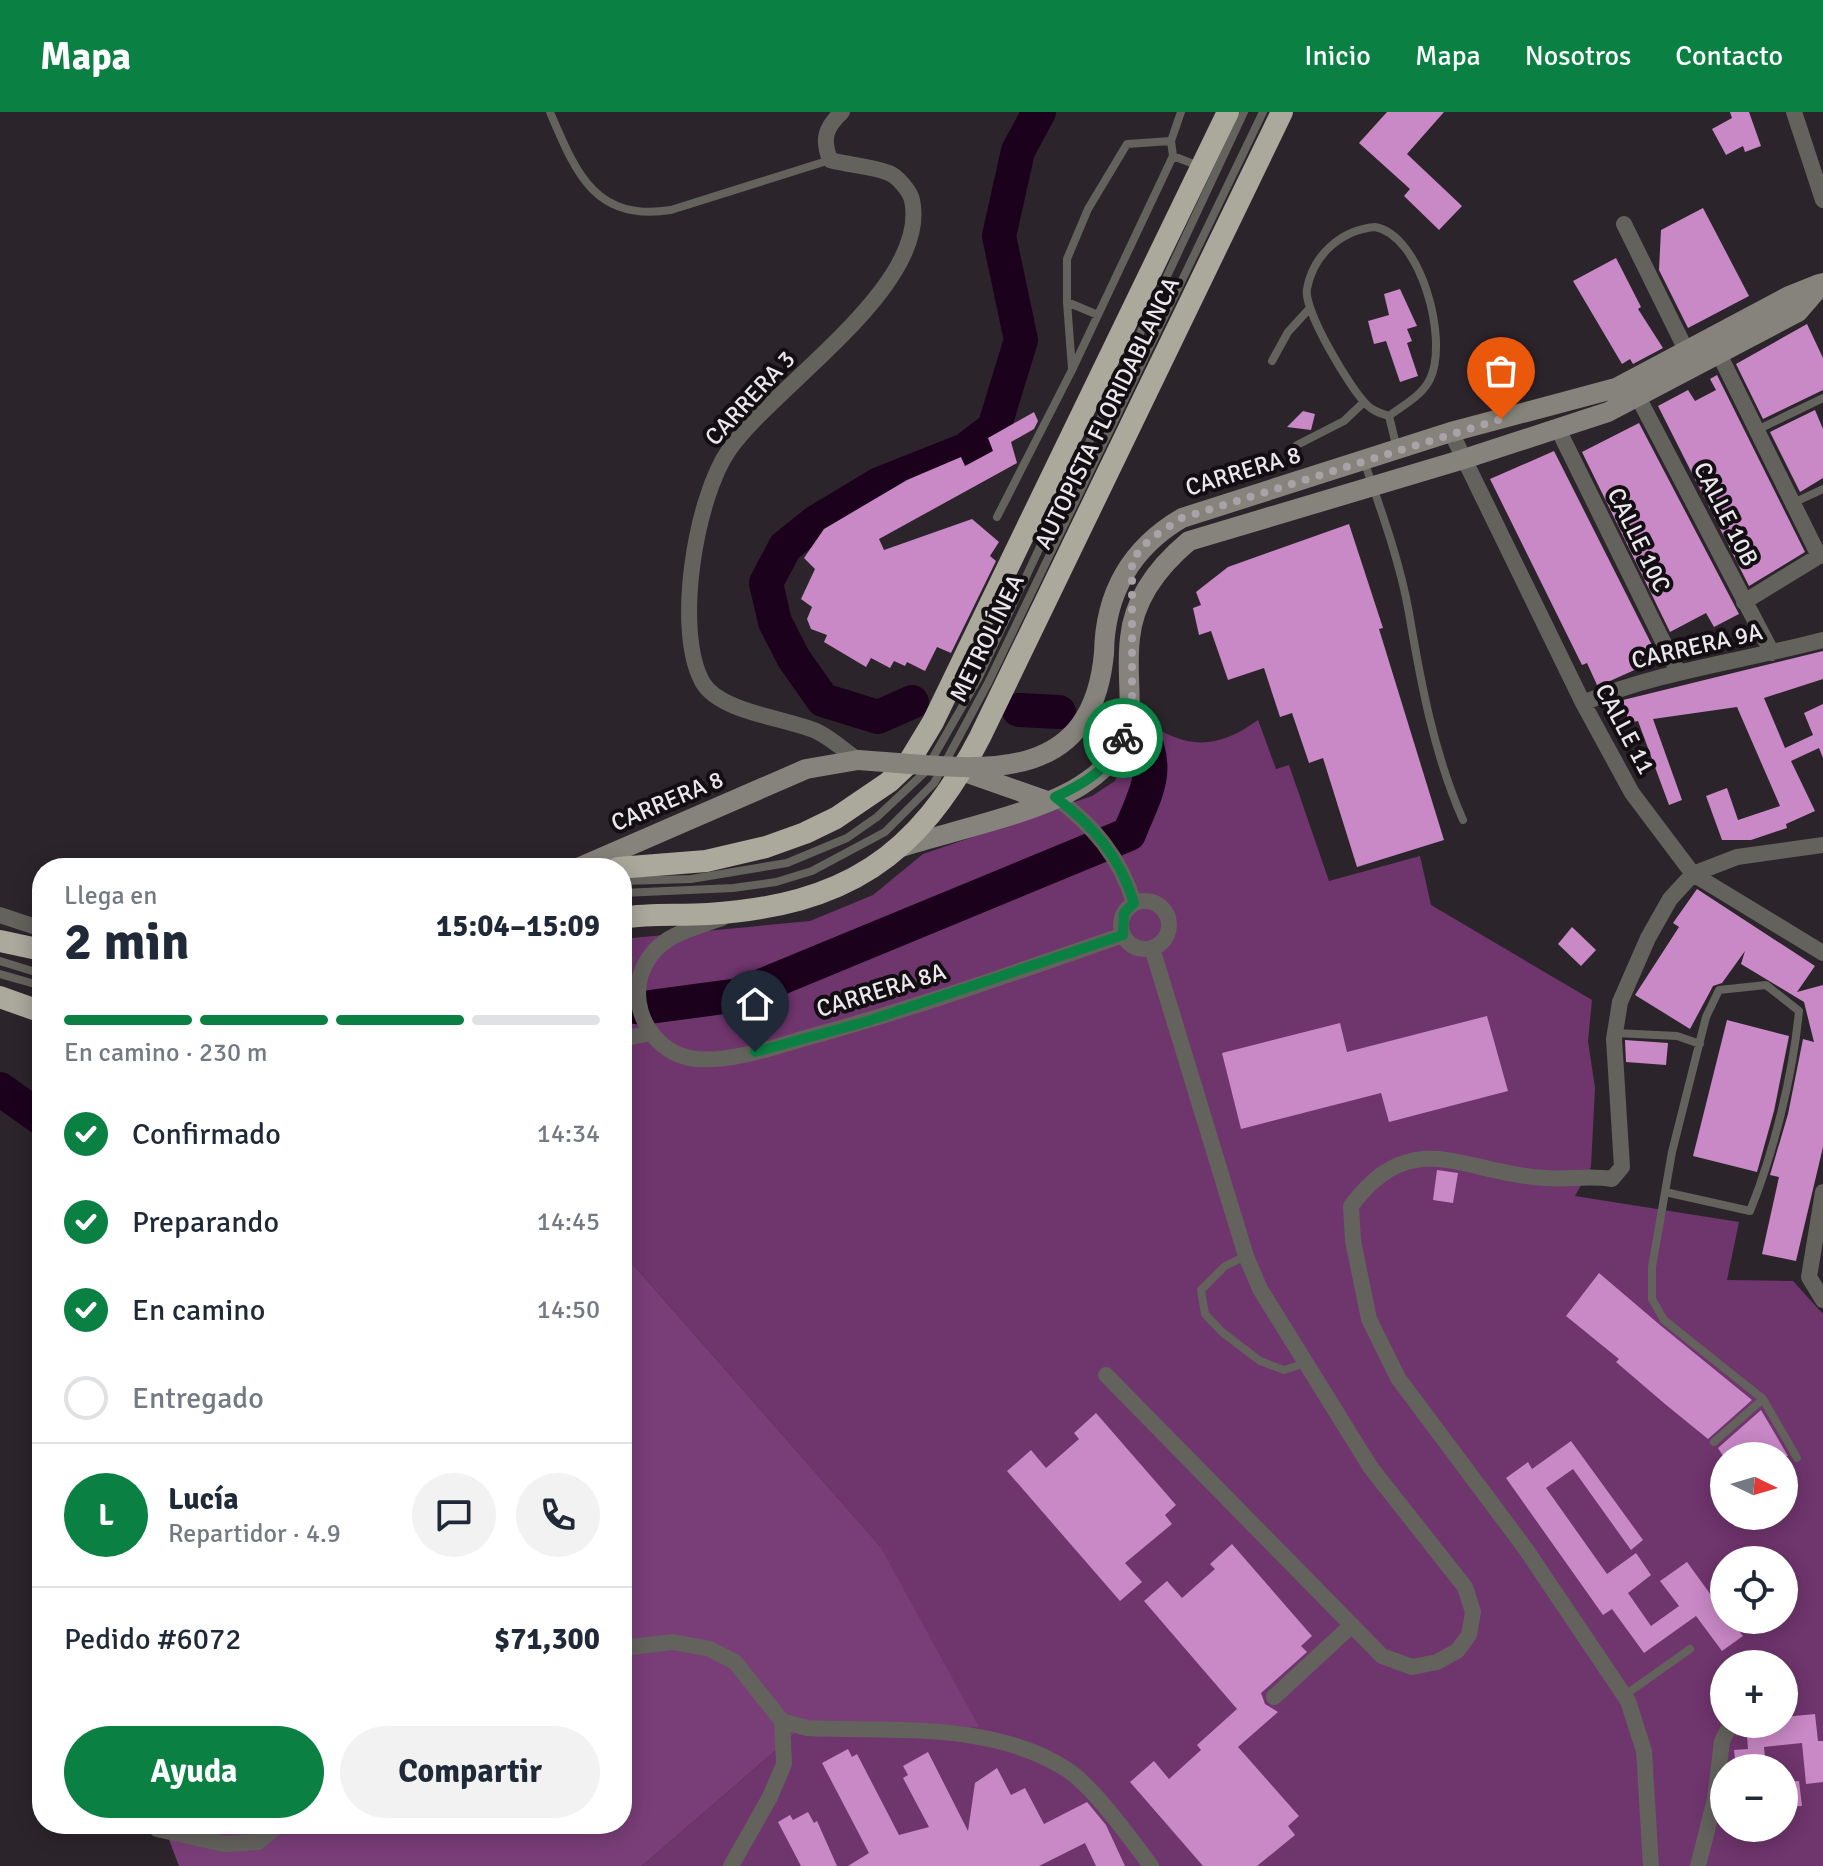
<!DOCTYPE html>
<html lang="es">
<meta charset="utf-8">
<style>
body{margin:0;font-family:Signika,sans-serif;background:#f2f2f3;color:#1f2937;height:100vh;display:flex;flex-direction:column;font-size:30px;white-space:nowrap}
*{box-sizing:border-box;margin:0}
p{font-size:26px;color:#747a83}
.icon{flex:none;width:44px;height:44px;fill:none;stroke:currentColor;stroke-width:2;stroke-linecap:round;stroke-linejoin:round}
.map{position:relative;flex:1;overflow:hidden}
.drawer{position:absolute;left:32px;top:746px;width:600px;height:976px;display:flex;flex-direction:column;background:#fff;border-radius:32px;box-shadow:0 4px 20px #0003}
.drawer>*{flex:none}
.needle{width:52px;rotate:95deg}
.tools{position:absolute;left:1710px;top:1330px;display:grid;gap:16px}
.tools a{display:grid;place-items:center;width:88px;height:88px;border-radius:50%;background:#fff;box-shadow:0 4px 20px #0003;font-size:40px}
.pin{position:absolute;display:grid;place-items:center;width:68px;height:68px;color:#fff;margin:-82px -34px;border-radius:50% 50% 50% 0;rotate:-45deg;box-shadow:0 0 8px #0007}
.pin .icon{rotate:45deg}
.courier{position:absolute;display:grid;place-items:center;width:80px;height:80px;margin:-40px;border:6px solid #0b8043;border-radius:50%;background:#fff;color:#222;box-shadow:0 2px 10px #0007}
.headline em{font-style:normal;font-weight:800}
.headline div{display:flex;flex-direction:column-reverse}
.headline{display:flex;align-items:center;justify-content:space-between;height:136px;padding:0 32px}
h1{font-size:52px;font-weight:800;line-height:60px}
.bar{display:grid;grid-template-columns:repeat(4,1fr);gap:12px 8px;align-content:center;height:96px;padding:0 32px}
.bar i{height:10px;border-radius:6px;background:#e0e1e3}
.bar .current{background:#0b8043}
.bar p{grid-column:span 4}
.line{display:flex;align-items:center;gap:20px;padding:0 32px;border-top:2px solid #e0e1e3}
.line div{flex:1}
.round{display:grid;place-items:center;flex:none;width:84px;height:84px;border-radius:42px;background:#f2f2f3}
ol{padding:0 32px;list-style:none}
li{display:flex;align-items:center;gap:24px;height:88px}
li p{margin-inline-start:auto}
li .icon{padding:8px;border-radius:50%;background:#0b8043;color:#fff;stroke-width:4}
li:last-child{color:#747a83}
li i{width:44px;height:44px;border:4px solid #e0e1e3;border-radius:50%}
.button{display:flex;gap:16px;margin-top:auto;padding:16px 32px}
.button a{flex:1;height:92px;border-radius:48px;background:#0b8043;color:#fff;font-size:32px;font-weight:800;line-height:92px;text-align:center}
.button a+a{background:#f2f2f3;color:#1f2937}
header{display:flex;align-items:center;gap:48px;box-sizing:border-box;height:112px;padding:0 40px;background:#0b8043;color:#fff}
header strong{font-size:38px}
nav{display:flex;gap:44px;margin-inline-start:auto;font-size:28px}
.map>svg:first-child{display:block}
.green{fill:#6f356d;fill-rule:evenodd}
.forest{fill:#793e78}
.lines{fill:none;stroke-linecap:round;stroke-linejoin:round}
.river{stroke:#1c011c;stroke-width:34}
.building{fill:#c988c6}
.service{stroke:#63625d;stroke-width:8}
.minor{stroke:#63625d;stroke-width:16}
.secondary{stroke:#85837b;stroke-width:20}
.trunk{stroke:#aba89c;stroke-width:22}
.secondary-bridge{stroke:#85837b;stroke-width:20}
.done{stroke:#a9a3a8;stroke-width:8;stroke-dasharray:0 14.4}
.route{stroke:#0b8043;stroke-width:10}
.labels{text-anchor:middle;stroke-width:8;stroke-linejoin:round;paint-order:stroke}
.street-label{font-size:24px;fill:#ece7ec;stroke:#120e12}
</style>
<header>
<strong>Mapa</strong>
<nav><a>Inicio</a><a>Mapa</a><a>Nosotros</a><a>Contacto</a></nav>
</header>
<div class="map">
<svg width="1823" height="1754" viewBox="0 0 1823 1754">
<rect width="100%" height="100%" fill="#2c242b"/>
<path class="green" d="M 1142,607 C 1185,637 1215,639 1258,608 L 1276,657 L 1289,653 L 1329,769 L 1420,744 L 1431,793 L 1592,888 L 1588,929 L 1595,976 L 1591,1055 L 1575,1084 L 1739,1110 L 1727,1168 L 1793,1169 L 1823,1202 L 1823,1754 L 642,1754 L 805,1613 L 880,1434 L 622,1140 L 622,827 L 810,809 L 873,783 L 923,742 L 1092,684 L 1115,669 ZM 1724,1344 L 1784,1344 L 1784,1404 L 1724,1404 ZM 1724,1448 L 1784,1448 L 1784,1508 L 1724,1508 ZM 1724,1552 L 1784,1552 L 1784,1612 L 1724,1612 ZM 1724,1656 L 1784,1656 L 1784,1716 L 1724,1716 Z"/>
<path class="forest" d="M 622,1140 L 880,1434 L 979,1615 L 805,1613 L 642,1754 L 179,1754 L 163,1712 L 622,1712 Z"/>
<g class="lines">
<path class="river" d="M 912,590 L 878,605 L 823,588 L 794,547 L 775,510 L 766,471 L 785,435 L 816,410 L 879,372 L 965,338 L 994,316 L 1021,228 L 999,124 L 1018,39 L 1039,0
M 1019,598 L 1059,600
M 622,893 L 642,896 L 739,883 L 1129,722 C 1146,679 1162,659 1139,615
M 0,977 L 42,1007"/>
</g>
<path class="building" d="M 1387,0 L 1444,0 L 1407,42 L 1462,94 L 1439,118 L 1404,84 L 1410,77 L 1359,31 Z
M 1730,0 L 1749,0 L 1761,34 L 1745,40 L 1743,34 L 1726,43 L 1712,17 L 1732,6 Z
M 1703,96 L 1749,184 L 1688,216 L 1659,158 L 1661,118 Z
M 1616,146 L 1641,195 L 1638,197 L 1663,236 L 1633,252 L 1630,247 L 1622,252 L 1573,169 Z
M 1400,177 L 1417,214 L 1407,217 L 1412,229 L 1407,231 L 1418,264 L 1400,270 L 1386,229 L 1374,232 L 1368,209 L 1389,203 L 1384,182 Z
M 1807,212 L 1823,246 L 1823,278 L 1763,307 L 1736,252 Z
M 1717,263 L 1805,440 L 1749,474 L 1658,294 L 1688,278 L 1695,289 L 1716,278 L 1710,267 Z
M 1815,298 L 1823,317 L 1823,366 L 1800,380 L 1770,320 Z
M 1303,299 L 1315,302 L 1311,318 L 1287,315 Z
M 1034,300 L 1038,309 L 1034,317 L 1011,330 L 1017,351 L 879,427 L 884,438 L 972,407 L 999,430 L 990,444 L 996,449 L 951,541 L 937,535 L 925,559 L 907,550 L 905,554 L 894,549 L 890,556 L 871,546 L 866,555 L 824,530 L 827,523 L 811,517 L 807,507 L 812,495 L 801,487 L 815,457 L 804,446 L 824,417 L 907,368 L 961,345 L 965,354 L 993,339 L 988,326 Z
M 1639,311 L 1739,502 L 1714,515 L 1706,501 L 1670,520 L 1582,340 Z
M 1554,339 L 1659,547 L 1601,573 L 1597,573 L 1587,551 L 1582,553 L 1490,367 Z
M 1349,412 L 1383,516 L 1379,517 L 1444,728 L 1357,755 L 1323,646 L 1309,651 L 1292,601 L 1280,605 L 1264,556 L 1228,568 L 1211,519 L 1199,523 L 1193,496 L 1201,493 L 1196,480 L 1228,455 Z
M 1823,539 L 1823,567 L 1764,586 L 1785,636 L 1813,623 L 1804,601 L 1823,592 L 1823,646 L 1819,636 L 1791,649 L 1815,699 L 1786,712 L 1787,716 L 1751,728 L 1722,728 L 1706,684 L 1727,676 L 1738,708 L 1780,694 L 1737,595 L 1653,607 L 1682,688 L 1669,693 L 1638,609 L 1629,611 L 1623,588 Z
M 1697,777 L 1815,854 L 1797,880 L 1823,873 L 1823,1035 L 1796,1149 L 1762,1142 L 1779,1065 L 1770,1063 L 1788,1002 L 1803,927 L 1814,930 L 1804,890 L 1741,852 L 1745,839 L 1722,871 L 1713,874 L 1690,917 L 1635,883 L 1679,815 L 1673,811 Z
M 1572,815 L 1596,838 L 1581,854 L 1558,832 Z
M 1487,904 L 1508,979 L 1389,1010 L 1381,981 L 1241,1017 L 1222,941 L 1340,911 L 1347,940 Z
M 1727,908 L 1789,924 L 1774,999 L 1757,1060 L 1693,1044 Z
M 1625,928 L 1668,931 L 1666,953 L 1626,950 Z
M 1437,1058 L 1458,1061 L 1453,1091 L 1433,1088 Z
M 1599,1161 L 1660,1213 L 1752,1288 L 1708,1327 L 1665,1292 L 1616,1250 L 1619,1247 L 1566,1204 Z
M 1761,1298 L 1788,1344 L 1723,1344 L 1718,1336 Z
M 1096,1301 L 1176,1393 L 1165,1403 L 1172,1412 L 1125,1451 L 1142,1470 L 1120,1489 L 1007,1359 L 1031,1338 L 1046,1356 L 1079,1327 L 1074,1321 Z
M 1571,1329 L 1643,1428 L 1631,1438 L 1573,1357 L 1546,1376 L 1607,1462 L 1636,1441 L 1651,1463 L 1628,1481 L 1651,1514 L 1679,1494 L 1660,1469 L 1687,1450 L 1724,1501 L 1724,1508 L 1731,1508 L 1743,1524 L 1722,1539 L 1696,1504 L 1644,1541 L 1612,1497 L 1603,1503 L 1506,1366 L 1528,1350 L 1532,1357 Z
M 1232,1432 L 1312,1524 L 1301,1534 L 1307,1540 L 1261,1581 L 1265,1592 L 1278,1600 L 1238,1635 L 1299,1704 L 1288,1714 L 1295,1723 L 1257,1754 L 1203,1754 L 1130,1670 L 1154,1649 L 1169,1667 L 1201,1638 L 1197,1633 L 1237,1597 L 1144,1489 L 1167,1469 L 1182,1486 L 1215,1457 L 1210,1452 Z
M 1815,1602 L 1818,1629 L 1823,1629 L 1823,1670 L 1806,1672 L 1802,1631 L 1764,1635 L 1766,1656 L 1736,1656 L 1734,1638 L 1748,1637 L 1746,1612 L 1784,1612 L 1784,1605 Z
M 848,1637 L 852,1645 L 857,1642 L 899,1723 L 929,1715 L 903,1666 L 908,1663 L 903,1654 L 928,1640 L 968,1719 L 975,1671 L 997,1656 L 1011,1683 L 1025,1676 L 1044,1712 L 1087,1690 L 1106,1713 L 1125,1754 L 1096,1754 L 1085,1731 L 1039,1754 L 848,1754 L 869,1741 L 822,1651 Z
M 1799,1669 L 1802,1694 L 1784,1695 L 1784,1670 Z
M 808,1700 L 814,1711 L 817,1709 L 837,1754 L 801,1754 L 778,1710 L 790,1703 L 793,1708 Z"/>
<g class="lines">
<path class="service" d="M 550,0 C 576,61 595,110 671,98 L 830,48
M 1173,44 L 1199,54
M 1375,115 C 1421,123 1449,228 1430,267 C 1422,284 1403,293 1389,304 C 1380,301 1373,299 1367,293 C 1351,278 1303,198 1307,177 C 1313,143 1341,118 1375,115 Z
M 1067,190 L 1072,257
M 1098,203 L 1067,190 L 1067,147 L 1088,97 L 1127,32 L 1171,29
M 1272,249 L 1288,220 L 1310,196
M 1389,304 L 1397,337
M 1757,318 L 1823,286
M 1297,333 L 1344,309 L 1364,290
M 1364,349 C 1381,398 1400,450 1409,501 C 1421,572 1434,642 1463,708
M 1793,391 L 1823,377
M 997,405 L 1072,258 L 1173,44 L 1171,29 L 1181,0
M 622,769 L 691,767 L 787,751 L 847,726 L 877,705 L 924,661 L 978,567 L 1244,0
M 622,781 L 733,776 L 776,770 L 812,759 L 885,720 L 934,671 L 988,571 L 1263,0
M 0,849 L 42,862
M 0,862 L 42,874
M 1615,921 L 1677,924 L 1700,932
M 1665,1080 L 1750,1099 C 1774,1040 1793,962 1799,899 L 1766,873 L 1719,878 L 1706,905 L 1672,1040 L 1652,1155 L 1652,1187 L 1664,1208 L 1763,1287 L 1797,1346
M 1246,1144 L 1225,1154 L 1201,1178 L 1205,1202 L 1222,1220 L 1260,1249 L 1284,1258 L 1306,1251
M 1714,1330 L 1763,1287
M 1625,1583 L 1690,1537"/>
<path class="minor" d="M 842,0 C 825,16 822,27 830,48 C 848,53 871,54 889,61 C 897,64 910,79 912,88 C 931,174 773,274 729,338 C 696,385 673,519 703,571 C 721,601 788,606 818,620 C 832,627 845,639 858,648
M 1794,0 L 1823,88
M 1624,112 L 1686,238
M 1719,242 L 1819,444 L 1744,490
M 1638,285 L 1772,541
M 1558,317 L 1678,560
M 1451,320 L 1583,591 L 1632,681 L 1693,762 L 1823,841
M 1583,591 C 1660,559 1743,549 1823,528
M 1055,685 C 1093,713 1120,745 1134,791
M1121 813a24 24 0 1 1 48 0a24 24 0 1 1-48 0Z
M 0,803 L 42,817
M 722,806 C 688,818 654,824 641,862 C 629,899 655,943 696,947 C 733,950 774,935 809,925 C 916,896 1019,859 1123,823
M 622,927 L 650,921
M 1823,1080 L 1809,1165 L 1823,1188
M 1106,1263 L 1382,1544 L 1412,1555 L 1437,1550 L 1457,1539 L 1469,1523 L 1473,1500 L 1465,1475 L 1371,1356 L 1260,1177 L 1246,1144 L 1152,836
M 622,1536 L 673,1530 L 710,1537 L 735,1550 L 782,1609 L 784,1652 L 770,1685 L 731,1754
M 1274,1585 L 1352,1513
M 782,1609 L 807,1616 C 892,1620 991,1609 1066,1657 C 1093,1674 1131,1727 1151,1754
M 153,1712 L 157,1717 L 224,1732 L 258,1730 L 280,1712
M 1651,1754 L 1644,1639 L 1628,1589 L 1525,1436 L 1398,1266 L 1369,1207 L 1353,1129 L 1351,1094 C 1412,1011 1464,1062 1545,1066 C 1568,1068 1589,1063 1612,1067 L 1622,1055 L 1614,927 L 1620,890 L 1648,826 L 1670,787 L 1693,762 L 1737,745 L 1823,733
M 1698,1754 L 1715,1687 L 1722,1629 L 1731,1612"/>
<path class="secondary" d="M 1104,541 C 1105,481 1131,436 1182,406 L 1451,320 L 1616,276 L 1789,184 L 1819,172
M 962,659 L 1047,689
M 901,735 C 954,718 1042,701 1086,670 C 1149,627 1123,585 1130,526 C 1134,485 1159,454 1189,429 L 1464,347 L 1608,300 L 1798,200 L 1823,171
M 578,756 L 806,657 L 858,648"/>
<path class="trunk" d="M 618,756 L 706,749 L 766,735 L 805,721 L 836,706 L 889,670 L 907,653 L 933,610 L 1228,0
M 622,806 C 651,801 679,804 708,802 C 845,793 917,746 980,625 L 1282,0
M 0,829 L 42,838
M 0,885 L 42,900"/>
<path class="secondary-bridge" d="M 858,648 C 962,654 1091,686 1104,541"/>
</g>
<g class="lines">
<path class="done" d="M 1123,626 L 1132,589 L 1132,448 L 1150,427 L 1182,406 L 1501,307"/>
<path class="route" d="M 755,940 L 868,909 L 1123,823 L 1124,801 L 1134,791 C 1120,745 1093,713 1055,685 C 1084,672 1109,657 1123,626"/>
</g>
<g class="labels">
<g class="street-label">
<text transform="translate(750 286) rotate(-47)" y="8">CARRERA 3</text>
<text transform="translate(1107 301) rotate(-64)" y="8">AUTOPISTA FLORIDABLANCA</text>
<text transform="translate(1243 359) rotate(-17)" y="8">CARRERA 8</text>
<text transform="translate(1726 402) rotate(63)" y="8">CALLE 10B</text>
<text transform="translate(1639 428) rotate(64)" y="8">CALLE 10C</text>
<text transform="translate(987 526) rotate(-64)" y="8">METROLÍNEA</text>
<text transform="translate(1697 534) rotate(-13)" y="8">CARRERA 9A</text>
<text transform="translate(1625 617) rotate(62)" y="8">CALLE 11</text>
<text transform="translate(667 689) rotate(-23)" y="8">CARRERA 8</text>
<text transform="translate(881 878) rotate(-17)" y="8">CARRERA 8A</text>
</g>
</g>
</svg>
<div class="tools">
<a><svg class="needle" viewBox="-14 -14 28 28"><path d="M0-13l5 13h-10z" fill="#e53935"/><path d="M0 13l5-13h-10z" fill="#747a83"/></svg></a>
<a><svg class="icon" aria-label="locate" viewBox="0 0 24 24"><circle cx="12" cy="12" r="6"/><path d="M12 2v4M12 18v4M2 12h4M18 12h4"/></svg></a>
<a>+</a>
<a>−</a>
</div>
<div class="pin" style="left:1501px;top:307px;background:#ea580c"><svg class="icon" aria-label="bag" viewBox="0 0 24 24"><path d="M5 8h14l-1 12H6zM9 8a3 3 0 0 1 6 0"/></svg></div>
<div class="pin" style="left:755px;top:940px;background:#1f2937"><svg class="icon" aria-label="home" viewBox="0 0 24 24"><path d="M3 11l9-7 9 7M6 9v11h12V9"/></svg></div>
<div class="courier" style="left:1123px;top:626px"><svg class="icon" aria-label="bike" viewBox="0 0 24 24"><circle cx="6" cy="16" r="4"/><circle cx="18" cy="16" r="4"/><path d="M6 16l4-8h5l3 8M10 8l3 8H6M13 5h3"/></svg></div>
<section class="drawer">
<div class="headline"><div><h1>2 min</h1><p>Llega en</p></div><em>15:04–15:09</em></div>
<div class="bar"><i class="current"></i><i class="current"></i><i class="current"></i><i></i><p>En camino · 230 m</p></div>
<ol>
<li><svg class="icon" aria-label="check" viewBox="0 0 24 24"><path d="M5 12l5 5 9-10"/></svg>Confirmado<p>14:34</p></li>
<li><svg class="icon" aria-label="check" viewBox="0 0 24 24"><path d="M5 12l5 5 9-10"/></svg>Preparando<p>14:45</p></li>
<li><svg class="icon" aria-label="check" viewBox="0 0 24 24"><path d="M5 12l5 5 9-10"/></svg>En camino<p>14:50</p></li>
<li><i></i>Entregado</li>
</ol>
<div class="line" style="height:144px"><b class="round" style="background:#0b8043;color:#fff">L</b><div><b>Lucía</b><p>Repartidor · 4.9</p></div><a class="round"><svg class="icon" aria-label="chat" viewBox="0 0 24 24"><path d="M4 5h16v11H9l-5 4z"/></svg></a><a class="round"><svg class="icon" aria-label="phone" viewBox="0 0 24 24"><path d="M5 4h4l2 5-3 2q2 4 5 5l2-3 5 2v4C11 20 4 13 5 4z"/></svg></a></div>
<div class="line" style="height:104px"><div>Pedido #6072</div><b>$71,300</b></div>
<div class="button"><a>Ayuda</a><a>Compartir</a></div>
</section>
</div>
